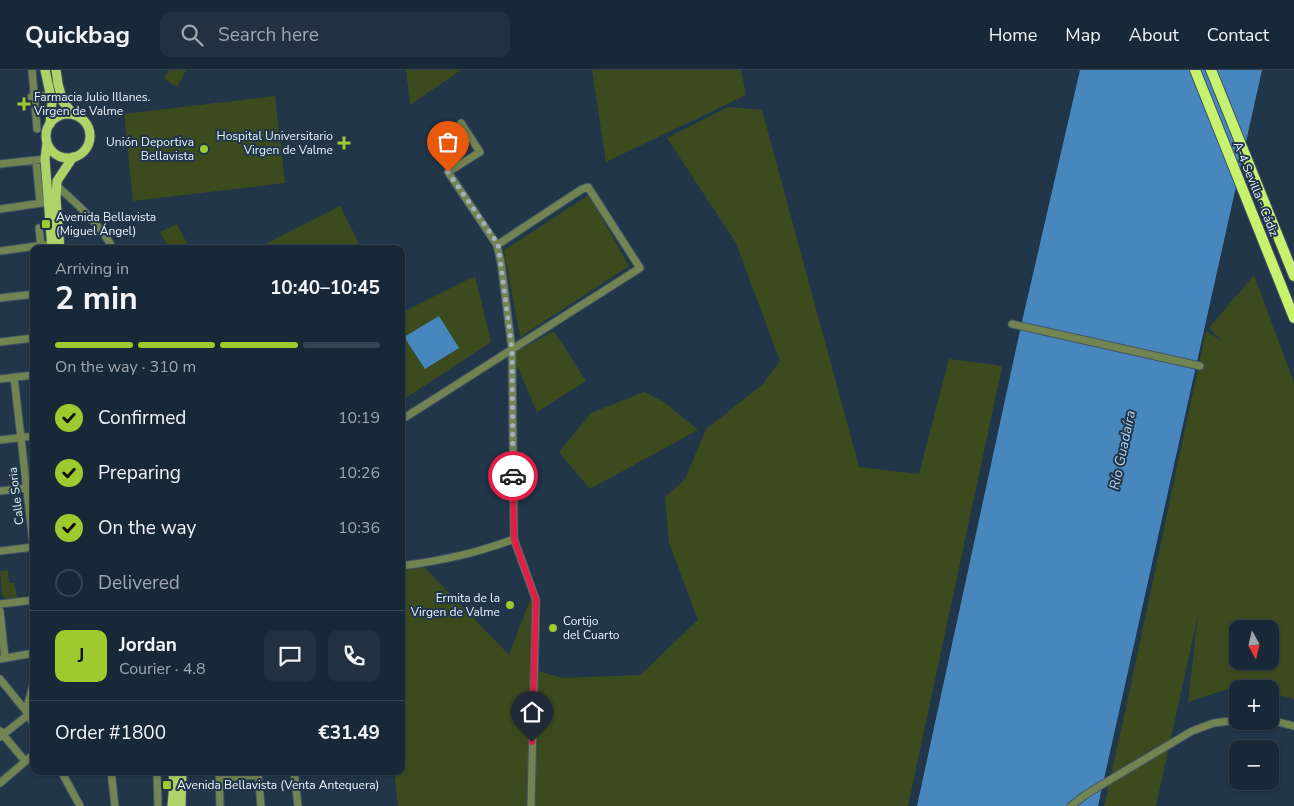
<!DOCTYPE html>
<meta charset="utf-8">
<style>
body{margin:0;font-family:"Nunito Sans",sans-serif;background:#22303f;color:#f1f3f6;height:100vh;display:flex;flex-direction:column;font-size:19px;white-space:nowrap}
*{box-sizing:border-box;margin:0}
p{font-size:16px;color:#9fa6ad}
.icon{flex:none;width:28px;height:28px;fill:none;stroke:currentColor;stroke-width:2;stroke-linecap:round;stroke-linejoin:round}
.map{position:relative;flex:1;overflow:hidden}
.details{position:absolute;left:30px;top:175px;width:375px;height:530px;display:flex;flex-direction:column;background:#192837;border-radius:10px;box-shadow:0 1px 4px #0004,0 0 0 1px #374452}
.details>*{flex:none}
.needle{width:32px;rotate:172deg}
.tools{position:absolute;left:1229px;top:550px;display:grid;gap:10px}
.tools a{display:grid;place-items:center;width:50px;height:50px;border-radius:10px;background:#192837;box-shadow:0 1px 4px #0004,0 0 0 1px #374452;font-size:25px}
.pin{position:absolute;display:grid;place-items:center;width:42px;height:42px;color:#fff;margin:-51px -21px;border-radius:50% 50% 50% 0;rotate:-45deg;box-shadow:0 0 5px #0007}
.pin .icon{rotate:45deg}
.courier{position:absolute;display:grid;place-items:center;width:50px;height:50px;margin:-25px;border:4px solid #e11d48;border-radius:50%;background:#fff;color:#222;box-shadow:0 1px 6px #0007}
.head em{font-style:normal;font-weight:700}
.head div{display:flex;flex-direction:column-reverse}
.head{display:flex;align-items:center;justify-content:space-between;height:85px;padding:0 25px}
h1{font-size:32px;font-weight:700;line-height:38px}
.bar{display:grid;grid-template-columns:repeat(4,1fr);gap:8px 5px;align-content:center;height:60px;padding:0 25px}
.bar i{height:6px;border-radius:4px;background:#374452}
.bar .selected{background:#9eca2f}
.bar p{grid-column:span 4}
.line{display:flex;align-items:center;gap:12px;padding:0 25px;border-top:1px solid #374452}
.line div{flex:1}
.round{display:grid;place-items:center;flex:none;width:52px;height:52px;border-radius:10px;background:#22303f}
ol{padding:0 25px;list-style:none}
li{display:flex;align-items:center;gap:15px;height:55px}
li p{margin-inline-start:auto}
li .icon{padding:5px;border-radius:50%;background:#9eca2f;color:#111;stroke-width:4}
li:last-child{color:#9fa6ad}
li i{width:28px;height:28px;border:2px solid #374452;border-radius:50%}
header{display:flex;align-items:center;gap:30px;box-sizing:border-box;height:70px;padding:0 25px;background:#192837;border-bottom:1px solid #374452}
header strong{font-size:24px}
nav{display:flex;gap:28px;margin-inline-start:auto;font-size:18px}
.search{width:350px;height:45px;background:#22303f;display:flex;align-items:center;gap:12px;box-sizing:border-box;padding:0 18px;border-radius:10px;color:#9fa6ad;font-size:19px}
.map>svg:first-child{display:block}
.green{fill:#3c4b1e;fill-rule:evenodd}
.water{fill:#4887be}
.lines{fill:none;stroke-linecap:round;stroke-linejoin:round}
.minor-casing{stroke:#415466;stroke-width:9}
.major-casing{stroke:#415466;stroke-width:11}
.highway-casing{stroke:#415466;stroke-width:12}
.minor{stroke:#728452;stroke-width:7}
.major{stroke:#aed367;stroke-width:9}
.highway{stroke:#c6f26e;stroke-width:10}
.done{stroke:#a3b1be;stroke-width:5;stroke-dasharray:0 9}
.route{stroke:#e11d48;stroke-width:6}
.poi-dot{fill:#9eca2f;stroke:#213649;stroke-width:2}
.labels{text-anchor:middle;stroke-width:4;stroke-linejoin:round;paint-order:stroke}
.poi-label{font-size:12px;fill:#e9f3fd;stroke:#213649;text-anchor:start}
.street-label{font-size:12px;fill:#e9f3fd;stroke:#213649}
.water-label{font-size:14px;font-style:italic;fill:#b3d4f2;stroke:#213649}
</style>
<header>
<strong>Quickbag</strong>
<div class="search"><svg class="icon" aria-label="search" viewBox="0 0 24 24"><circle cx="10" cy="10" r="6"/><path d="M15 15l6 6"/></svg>Search here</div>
<nav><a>Home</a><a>Map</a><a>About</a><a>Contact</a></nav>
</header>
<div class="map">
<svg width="1294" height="736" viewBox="0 0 1294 736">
<rect width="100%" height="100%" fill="#213649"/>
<path class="green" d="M 169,0 L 186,0 L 178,16 L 173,15 L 164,8 Z
M 406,0 L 461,0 L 410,35 Z
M 592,0 L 741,0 L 746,25 L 606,92 Z
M 275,26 L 285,113 L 133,131 L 124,44 Z
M 728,37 L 762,40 L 859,397 L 919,404 L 949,289 L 997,295 L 1002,297 L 908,736 L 398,736 L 394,701 L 401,701 L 401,496 L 420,493 L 509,585 L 533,522 L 534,600 L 563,608 L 640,605 L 698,550 L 669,473 L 665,427 L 685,409 L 706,359 L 762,315 L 780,291 L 736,173 L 667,68 Z
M 589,125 L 629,196 L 520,267 L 504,180 Z
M 340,136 L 362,179 L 256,179 L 259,177 Z
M 177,154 L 190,179 L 169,179 L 160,162 Z
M 1254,205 L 1294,313 L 1294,629 L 1270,623 L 1270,619 L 1238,619 L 1237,620 L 1228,619 L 1188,632 L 1198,545 L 1156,736 L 1104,736 L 1130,619 L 1206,261 L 1223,272 L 1209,258 ZM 1238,559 L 1270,559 L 1270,591 L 1238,591 Z
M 475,206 L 491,272 L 401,331 L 401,243 Z
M 554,261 L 586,311 L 537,342 L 512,284 Z
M 644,322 L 664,332 L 698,360 L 590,419 L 559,382 L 591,343 Z
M 8,500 L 9,513 L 14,513 L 17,528 L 6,529 L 2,525 L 0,501 Z"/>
<path class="water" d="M 1080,0 L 1262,0 L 1098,736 L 917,736 L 1021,256 Z
M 439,246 L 459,278 L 425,299 L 404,267 Z"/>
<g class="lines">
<g class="minor-casing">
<path id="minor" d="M 32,0 L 37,59
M 31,27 L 50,25
M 461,53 L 480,82 L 448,102 L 497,175 L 501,193 L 512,279 L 514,469 L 536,530 L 531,736
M 36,90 L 40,133
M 0,94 L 45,89
M 57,116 C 76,133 102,156 113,179
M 0,139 L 49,132
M 39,158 L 41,176
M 0,181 L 51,174
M 0,228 L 34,224
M 1012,254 L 1200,296
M 0,272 L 34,268
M 14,307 L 34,482
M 0,309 L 34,305
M 401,350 L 640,198 L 588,117 L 582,119 L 497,175
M 0,370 L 34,366
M 0,421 L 34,417
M 0,481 L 34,477
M 401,496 C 440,491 478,483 514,469
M 0,534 L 34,530
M 0,541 L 5,588
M 0,589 L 34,583
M 0,609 L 26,641 L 34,655
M 26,641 L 34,611
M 1270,650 L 1294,656
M 0,661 L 25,691
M 0,667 L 28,645 L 34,644
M 61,701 L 80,736
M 111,701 L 115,736
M 219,701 L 220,736
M 294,701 L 298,736
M 258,702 L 261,736
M 157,704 L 158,736
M 219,708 L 258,705
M 0,713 L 34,684
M 1071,736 L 1085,725 L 1108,711 L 1192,661 L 1214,653 L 1238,650"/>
</g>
<g class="major-casing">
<path id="major" d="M 45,0 L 52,32 L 50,54
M 56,0 L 58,14 L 63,32 L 74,45
M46 66a22 22 0 1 1 44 0a22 22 0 1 1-44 0Z
M 47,73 L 45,89 L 52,179
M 60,179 L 56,129 L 57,111 L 73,87
M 172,736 L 174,714 L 173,701
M 181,736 L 182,701"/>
</g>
<g class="highway-casing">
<path id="highway" d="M 1195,0 L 1294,248
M 1211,0 L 1294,206"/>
</g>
<use href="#minor" class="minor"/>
<use href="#major" class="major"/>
<use href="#highway" class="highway"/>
</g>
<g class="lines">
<path class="done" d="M 448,102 L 498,174 L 512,279 L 513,406"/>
<path class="route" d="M 513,406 L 514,469 L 536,530 L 532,672"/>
</g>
<g class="poi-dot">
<path d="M21.5 26.5h5v5h5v5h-5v5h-5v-5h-5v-5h5z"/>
<path d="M341.5 65.5h5v5h5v5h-5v5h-5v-5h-5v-5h5z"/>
<circle cx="204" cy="79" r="5"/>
<rect x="41" y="149" width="10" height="10" rx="2.5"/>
<circle cx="510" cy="535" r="5"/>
<circle cx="553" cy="558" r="5"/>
<rect x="162" y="710" width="10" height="10" rx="2.5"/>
</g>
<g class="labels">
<g class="poi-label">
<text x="34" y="31">Farmacia Julio Illanes.<tspan x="34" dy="14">Virgen de Valme</tspan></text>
<text x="333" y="70" text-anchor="end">Hospital Universitario<tspan x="333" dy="14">Virgen de Valme</tspan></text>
<text x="194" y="76" text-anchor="end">Unión Deportiva<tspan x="194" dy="14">Bellavista</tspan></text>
<text x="56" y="151">Avenida Bellavista<tspan x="56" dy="14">(Miguel Ángel)</tspan></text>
<text x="500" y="532" text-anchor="end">Ermita de la<tspan x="500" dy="14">Virgen de Valme</tspan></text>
<text x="563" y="555">Cortijo<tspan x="563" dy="14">del Cuarto</tspan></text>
<text x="177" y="719">Avenida Bellavista (Venta Antequera)</text>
</g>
<g class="street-label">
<text transform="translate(1256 119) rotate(68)" y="4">A-4 Sevilla - Cádiz</text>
<text transform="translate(16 426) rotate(-97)" y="4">Calle Soria</text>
</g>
<g class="water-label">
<text transform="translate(1122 380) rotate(-78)" y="5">Río Guadaíra</text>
</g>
</g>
</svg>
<div class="tools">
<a><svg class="needle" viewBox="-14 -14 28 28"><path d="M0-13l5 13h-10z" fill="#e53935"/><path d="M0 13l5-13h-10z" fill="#9fa6ad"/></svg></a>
<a>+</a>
<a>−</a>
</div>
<div class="pin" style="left:448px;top:102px;background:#ea580c"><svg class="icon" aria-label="bag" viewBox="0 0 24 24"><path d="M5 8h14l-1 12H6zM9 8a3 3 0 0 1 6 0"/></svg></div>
<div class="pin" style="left:532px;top:672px;background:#1f2937"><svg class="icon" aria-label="home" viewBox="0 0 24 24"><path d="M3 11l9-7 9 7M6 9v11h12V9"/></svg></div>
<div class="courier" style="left:513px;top:406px"><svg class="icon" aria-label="car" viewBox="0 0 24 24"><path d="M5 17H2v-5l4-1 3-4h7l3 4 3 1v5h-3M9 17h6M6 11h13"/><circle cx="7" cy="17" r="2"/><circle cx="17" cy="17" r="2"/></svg></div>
<section class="details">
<div class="head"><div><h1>2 min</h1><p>Arriving in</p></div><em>10:40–10:45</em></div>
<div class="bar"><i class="selected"></i><i class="selected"></i><i class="selected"></i><i></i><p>On the way · 310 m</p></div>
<ol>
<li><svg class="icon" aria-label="check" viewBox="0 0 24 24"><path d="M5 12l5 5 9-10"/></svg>Confirmed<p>10:19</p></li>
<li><svg class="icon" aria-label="check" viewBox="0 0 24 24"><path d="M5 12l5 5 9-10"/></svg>Preparing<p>10:26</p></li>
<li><svg class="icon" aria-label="check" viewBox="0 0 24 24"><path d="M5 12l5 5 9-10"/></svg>On the way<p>10:36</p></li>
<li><i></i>Delivered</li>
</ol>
<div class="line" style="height:90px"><b class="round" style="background:#9eca2f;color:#111">J</b><div><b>Jordan</b><p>Courier · 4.8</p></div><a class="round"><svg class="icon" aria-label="chat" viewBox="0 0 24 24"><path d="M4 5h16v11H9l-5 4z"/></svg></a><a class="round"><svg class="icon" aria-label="phone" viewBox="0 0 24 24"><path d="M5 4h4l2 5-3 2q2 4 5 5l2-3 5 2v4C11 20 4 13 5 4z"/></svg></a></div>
<div class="line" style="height:65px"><div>Order #1800</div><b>€31.49</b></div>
</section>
</div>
